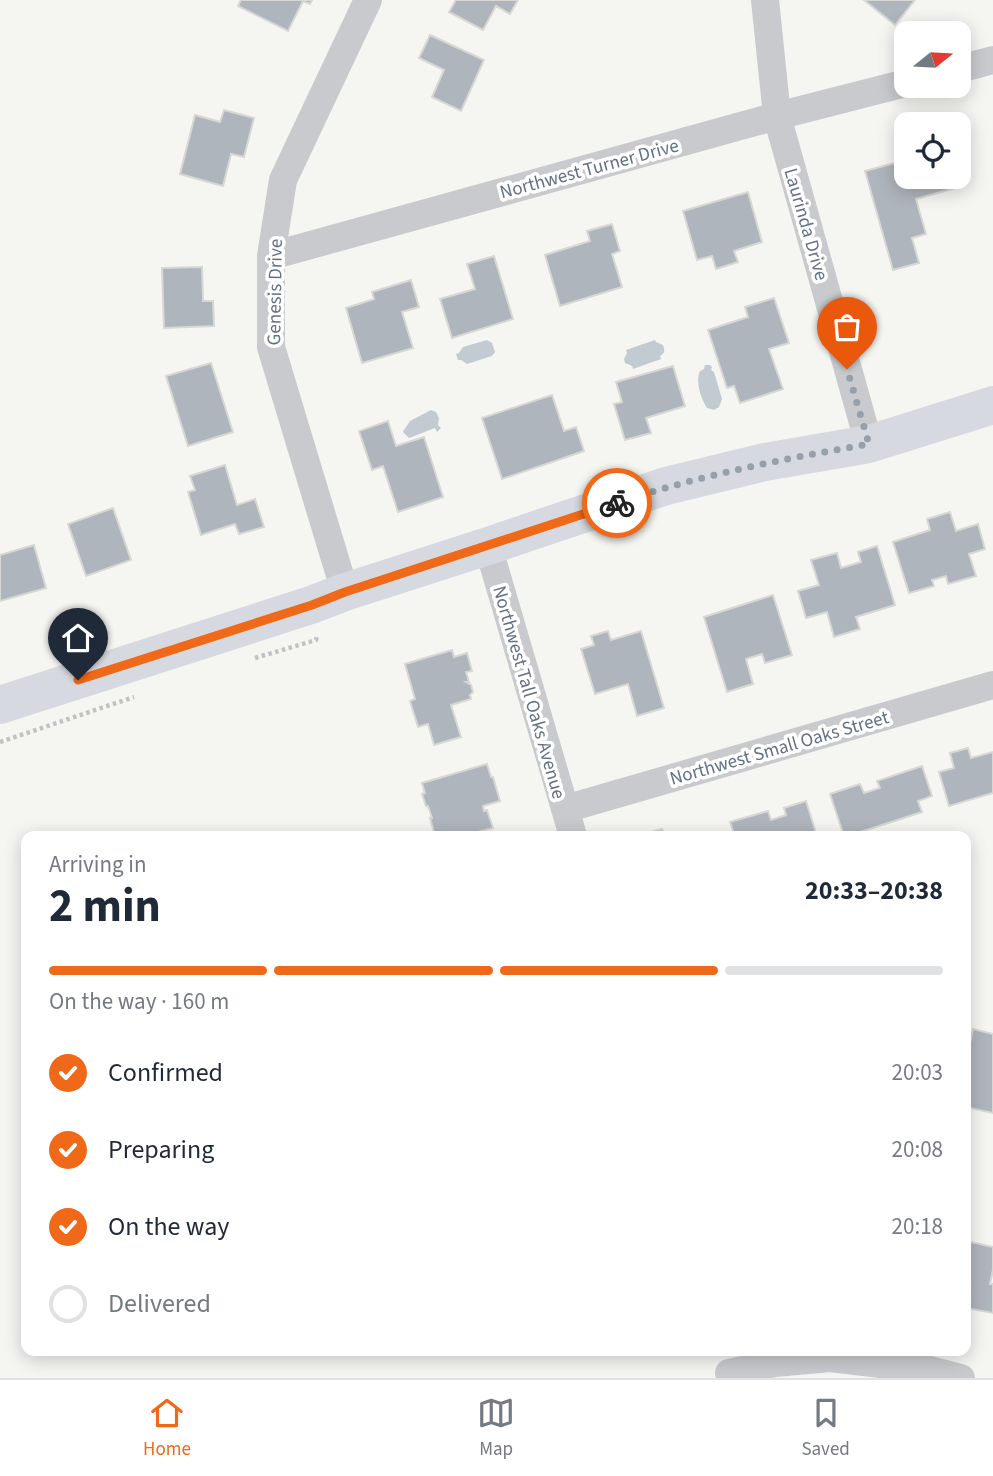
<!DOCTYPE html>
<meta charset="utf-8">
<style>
body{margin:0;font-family:"Source Sans 3",sans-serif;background:#f6f6f7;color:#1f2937;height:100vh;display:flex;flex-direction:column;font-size:26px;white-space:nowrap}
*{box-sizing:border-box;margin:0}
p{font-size:23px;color:#747a83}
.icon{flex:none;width:38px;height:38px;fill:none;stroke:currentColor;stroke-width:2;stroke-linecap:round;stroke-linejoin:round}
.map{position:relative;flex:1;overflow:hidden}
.drawer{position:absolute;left:21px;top:831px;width:950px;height:525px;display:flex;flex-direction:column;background:#fff;border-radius:14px;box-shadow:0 4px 18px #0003}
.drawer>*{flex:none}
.needle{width:46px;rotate:72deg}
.buttons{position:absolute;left:894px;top:21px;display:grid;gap:14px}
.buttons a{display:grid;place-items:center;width:77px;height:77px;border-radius:14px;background:#fff;box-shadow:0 4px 18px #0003;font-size:35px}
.pin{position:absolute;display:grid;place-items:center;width:60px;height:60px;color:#fff;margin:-72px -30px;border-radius:50% 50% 50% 0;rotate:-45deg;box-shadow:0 0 7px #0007}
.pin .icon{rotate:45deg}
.courier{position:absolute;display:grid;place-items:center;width:70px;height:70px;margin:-35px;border:5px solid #f06918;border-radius:50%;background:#fff;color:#222;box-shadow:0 2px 9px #0007}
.head em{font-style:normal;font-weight:700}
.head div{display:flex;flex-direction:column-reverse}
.head{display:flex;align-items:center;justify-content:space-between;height:119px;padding:0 28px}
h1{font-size:46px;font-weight:700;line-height:52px}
.bar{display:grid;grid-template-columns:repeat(4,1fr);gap:10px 7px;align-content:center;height:84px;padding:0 28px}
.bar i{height:9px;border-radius:5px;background:#e0e1e3}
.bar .selected{background:#f06918}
.bar p{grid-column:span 4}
ol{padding:0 28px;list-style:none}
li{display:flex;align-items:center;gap:21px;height:77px}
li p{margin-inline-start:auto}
li .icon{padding:7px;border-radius:50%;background:#f06918;color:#fff;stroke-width:4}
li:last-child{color:#747a83}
li i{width:38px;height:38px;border:4px solid #e0e1e3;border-radius:50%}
.menu{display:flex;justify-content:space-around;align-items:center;height:98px;border-top:2px solid #e0e1e3;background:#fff;font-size:19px;color:#747a83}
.menu a{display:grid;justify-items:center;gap:4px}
.menu .selected{color:#f06918}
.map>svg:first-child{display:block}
.water{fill:#c3cbd2}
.building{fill:#afb5bc;stroke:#d7d7d4;stroke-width:2}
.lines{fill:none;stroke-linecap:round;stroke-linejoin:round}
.path{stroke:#c0c2c4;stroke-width:4.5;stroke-dasharray:3.5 3.5;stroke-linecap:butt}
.street{stroke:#c8cace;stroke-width:28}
.secondary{stroke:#d6d9df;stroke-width:38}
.done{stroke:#95a0ab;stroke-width:7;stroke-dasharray:0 12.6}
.route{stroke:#f06918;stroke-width:9}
.labels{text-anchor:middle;stroke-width:7;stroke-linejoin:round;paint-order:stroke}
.street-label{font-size:19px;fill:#627185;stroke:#fff}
</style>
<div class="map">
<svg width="993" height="1378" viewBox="0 0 993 1378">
<rect width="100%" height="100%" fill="#f5f6f2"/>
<path class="water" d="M 487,340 L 492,343 L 495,352 L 492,356 L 467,364 L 461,360 L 458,360 L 456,354 L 459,353 L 463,347 Z
M 655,340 L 656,342 L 663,345 C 665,350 665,353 660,356 L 661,359 L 633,369 L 632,366 L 625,363 L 624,359 L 627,353 L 626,350 Z
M 705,365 L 710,365 L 712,367 L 711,370 L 714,372 L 722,399 L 719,407 L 714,410 L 707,408 C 701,398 695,382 700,371 L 704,369 Z
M 431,410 L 436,412 L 439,418 L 438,425 L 441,428 L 437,432 L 435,428 L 409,438 L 403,432 L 404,430 L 410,421 Z"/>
<path class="building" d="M 241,0 L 312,0 L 310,4 L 303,1 L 288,31 L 238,6 Z
M 456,0 L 518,0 L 510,14 L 496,6 L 483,30 L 449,12 Z
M 864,0 L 915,0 L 895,25 Z
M 430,35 L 484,60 L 461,111 L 432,97 L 444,70 L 419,58 Z
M 224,110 L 254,118 L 244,157 L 231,154 L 223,186 L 180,174 L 195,115 L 220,122 Z
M 906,160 L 906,177 L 952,177 L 955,188 L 916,199 L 926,234 L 912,238 L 919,263 L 893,270 L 865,171 Z
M 748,192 L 762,242 L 734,251 L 738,262 L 716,269 L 712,256 L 697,260 L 683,211 Z
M 612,224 L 620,251 L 612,254 L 622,287 L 560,306 L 545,255 L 590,241 L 587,231 Z
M 494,256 L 513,319 L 452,338 L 440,299 L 475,289 L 467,264 Z
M 202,267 L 203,301 L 213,301 L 214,326 L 164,328 L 162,268 Z
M 411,280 L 419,307 L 402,312 L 413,348 L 362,363 L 346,308 L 374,299 L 372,292 Z
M 774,298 L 789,343 L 769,349 L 783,389 L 740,403 L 734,386 L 727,388 L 708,330 L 748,317 L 745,307 Z
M 211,363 L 233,432 L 188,446 L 166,376 Z
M 673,366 L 685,406 L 646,418 L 651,433 L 625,440 L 614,404 L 622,402 L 616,382 Z
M 552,395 L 564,431 L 576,427 L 584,451 L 502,479 L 482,418 Z
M 388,421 L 396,446 L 424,437 L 443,497 L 398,512 L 383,466 L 372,470 L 359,431 Z
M 225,465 L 237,505 L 255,499 L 264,527 L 239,534 L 235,524 L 201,535 L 188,492 L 195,490 L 190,476 Z
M 113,508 L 131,560 L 86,576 L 68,524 Z
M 950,512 L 956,531 L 978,524 L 985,549 L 969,554 L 976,576 L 948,584 L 946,576 L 932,580 L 934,586 L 909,593 L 893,542 L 930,530 L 927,519 Z
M 34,545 L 46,588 L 0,601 L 0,555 Z
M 877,546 L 895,605 L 856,617 L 860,629 L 834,637 L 827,612 L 806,618 L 798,591 L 819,585 L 811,560 L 837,553 L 841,568 L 861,562 L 858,552 Z
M 773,595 L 792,655 L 765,663 L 762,654 L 746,659 L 753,684 L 727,692 L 704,617 Z
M 608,631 L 611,640 L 641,631 L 664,708 L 637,716 L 628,684 L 595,694 L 581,649 L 594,645 L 591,636 Z
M 452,650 L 454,657 L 467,653 L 472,671 L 466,672 L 469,682 L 466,682 L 471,685 L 473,692 L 470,695 L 471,699 L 451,705 L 461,737 L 434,745 L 428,724 L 418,727 L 410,701 L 415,699 L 405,664 Z
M 968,748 L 971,758 L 993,752 L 993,793 L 949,806 L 939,772 L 954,768 L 950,753 Z
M 487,764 L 491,777 L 493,777 L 500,801 L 483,806 L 484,811 L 487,810 L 493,828 L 463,836 L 435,836 L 430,818 L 432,818 L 428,806 L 426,806 L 422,794 L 425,793 L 422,783 Z
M 922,766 L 932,796 L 918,801 L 922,812 L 848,836 L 844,836 L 830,794 L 860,784 L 864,793 L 880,788 L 877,781 Z
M 806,801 L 817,836 L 735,836 L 730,822 L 768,811 L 771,820 L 786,815 L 784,808 Z
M 662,829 L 665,836 L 637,836 Z
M 973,1029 L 993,1034 L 993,1113 L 966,1107 L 966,1042 L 970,1043 Z
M 966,1241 L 993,1247 L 993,1270 L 990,1284 L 993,1284 L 993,1313 L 966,1308 Z"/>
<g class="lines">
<path class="path" d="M 255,658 L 316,640 L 317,635
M 0,742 L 134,697"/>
<path class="street" d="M 765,0 L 777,116 L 869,444
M 959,69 L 993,60
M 271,256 L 777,116 L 906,83
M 488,546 L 573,836
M 345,592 L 271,347 L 271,256 L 283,180 L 368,0
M 565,809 L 993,685
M 729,1373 L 775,1363 L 830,1358 L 930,1370 L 961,1378"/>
<path class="secondary" d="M 0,705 L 311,605 L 345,592 L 488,546 L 666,486 L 765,462 L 869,444 L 993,405"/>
</g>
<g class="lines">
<path class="done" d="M 617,503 C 700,475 783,459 869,444 L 847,369"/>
<path class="route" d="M 78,680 L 312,605 L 345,592 L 617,503"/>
</g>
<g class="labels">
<g class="street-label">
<text transform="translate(589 168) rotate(-15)" y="7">Northwest Turner Drive</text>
<text transform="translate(807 224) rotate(74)" y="7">Laurinda Drive</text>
<text transform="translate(274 292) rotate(-89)" y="7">Genesis Drive</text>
<text transform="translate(530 692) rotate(74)" y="7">Northwest Tall Oaks Avenue</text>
<text transform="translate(779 747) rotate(-16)" y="7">Northwest Small Oaks Street</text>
</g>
</g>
</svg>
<div class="buttons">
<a><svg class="needle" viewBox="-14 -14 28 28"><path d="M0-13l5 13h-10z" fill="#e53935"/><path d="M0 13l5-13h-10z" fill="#747a83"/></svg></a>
<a><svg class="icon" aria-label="locate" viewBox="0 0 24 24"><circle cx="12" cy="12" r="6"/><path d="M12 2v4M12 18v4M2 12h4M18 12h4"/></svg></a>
</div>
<div class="pin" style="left:847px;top:369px;background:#ea580c"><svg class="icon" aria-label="bag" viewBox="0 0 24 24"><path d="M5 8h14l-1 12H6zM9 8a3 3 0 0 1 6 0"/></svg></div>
<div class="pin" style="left:78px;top:680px;background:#1f2937"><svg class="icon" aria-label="home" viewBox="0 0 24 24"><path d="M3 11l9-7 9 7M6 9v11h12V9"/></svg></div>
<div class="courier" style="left:617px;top:503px"><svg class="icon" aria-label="bike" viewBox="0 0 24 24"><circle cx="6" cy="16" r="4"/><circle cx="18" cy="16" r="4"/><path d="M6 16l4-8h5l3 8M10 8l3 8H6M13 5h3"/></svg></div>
<section class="drawer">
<div class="head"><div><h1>2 min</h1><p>Arriving in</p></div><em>20:33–20:38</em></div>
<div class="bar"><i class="selected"></i><i class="selected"></i><i class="selected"></i><i></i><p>On the way · 160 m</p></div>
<ol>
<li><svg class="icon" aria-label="check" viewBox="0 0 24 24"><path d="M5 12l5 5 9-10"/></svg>Confirmed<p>20:03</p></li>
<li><svg class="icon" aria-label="check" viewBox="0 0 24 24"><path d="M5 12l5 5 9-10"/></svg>Preparing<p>20:08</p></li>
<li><svg class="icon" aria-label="check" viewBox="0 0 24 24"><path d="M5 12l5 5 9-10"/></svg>On the way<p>20:18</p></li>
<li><i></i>Delivered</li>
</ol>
</section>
</div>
<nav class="menu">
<a class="selected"><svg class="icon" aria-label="home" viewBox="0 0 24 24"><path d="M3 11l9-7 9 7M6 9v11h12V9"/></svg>Home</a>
<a><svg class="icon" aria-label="map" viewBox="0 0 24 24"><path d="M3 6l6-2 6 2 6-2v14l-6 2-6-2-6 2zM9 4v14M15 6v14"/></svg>Map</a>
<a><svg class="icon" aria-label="saved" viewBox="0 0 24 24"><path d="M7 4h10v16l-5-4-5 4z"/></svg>Saved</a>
</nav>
